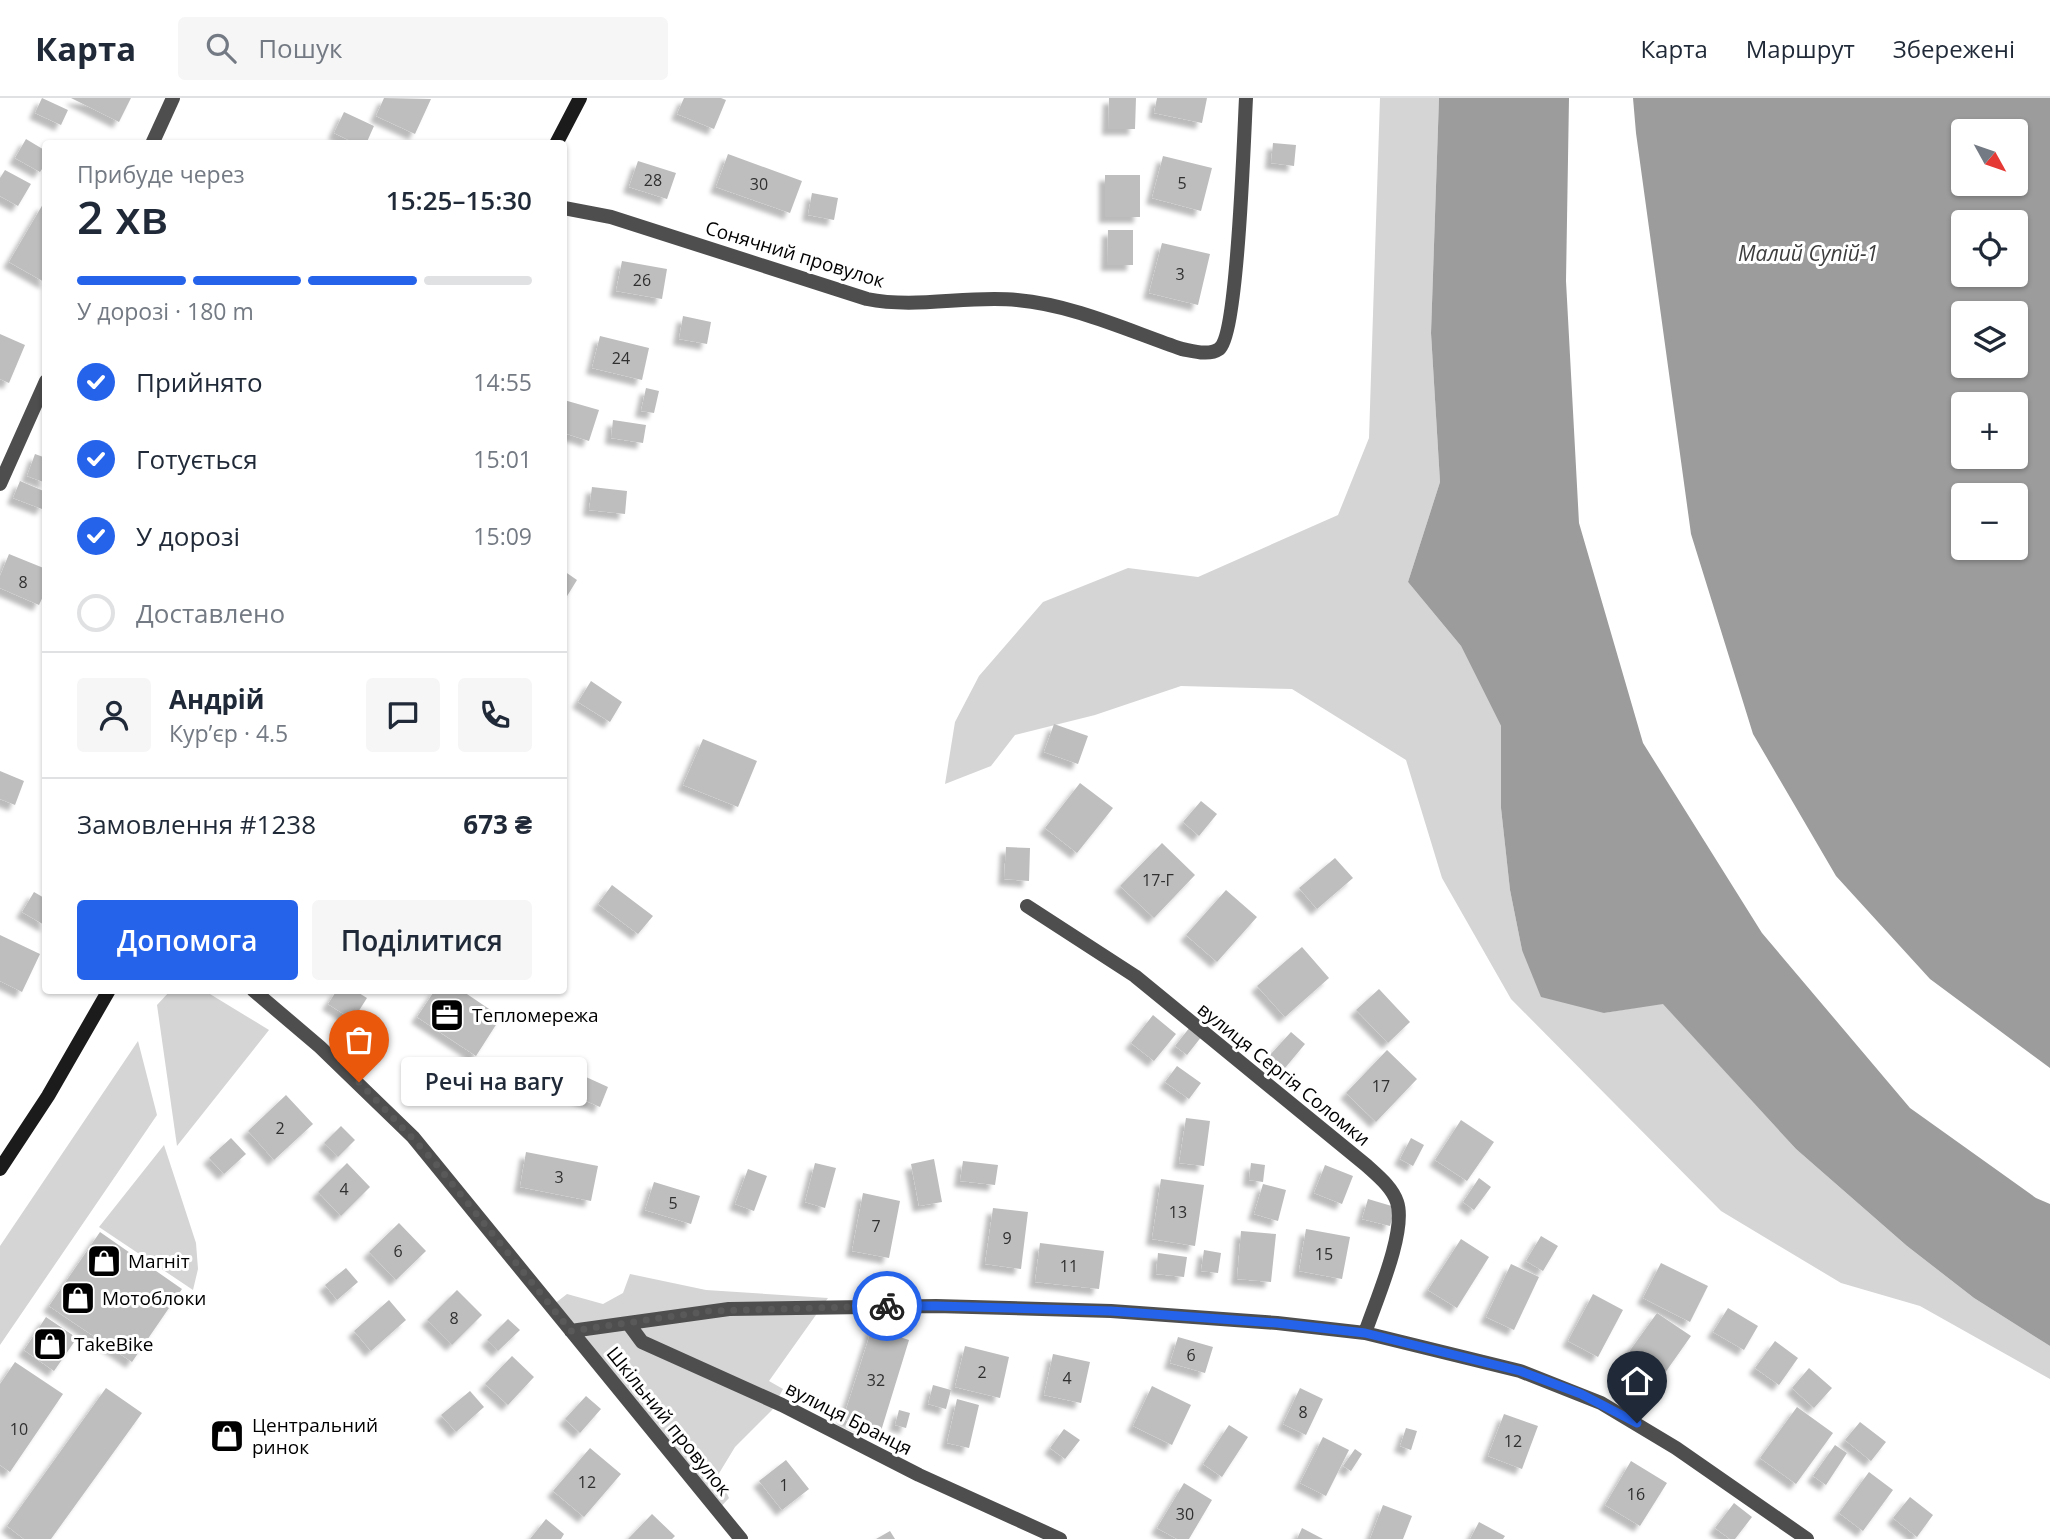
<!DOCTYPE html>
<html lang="uk">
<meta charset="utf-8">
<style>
body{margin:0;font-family:"Open Sans",sans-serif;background:#f6f6f7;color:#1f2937;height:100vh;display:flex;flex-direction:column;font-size:26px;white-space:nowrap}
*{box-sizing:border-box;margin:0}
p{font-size:23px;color:#747a83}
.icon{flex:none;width:38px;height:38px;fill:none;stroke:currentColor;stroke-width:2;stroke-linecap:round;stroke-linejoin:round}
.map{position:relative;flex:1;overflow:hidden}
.panel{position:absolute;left:42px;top:42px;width:525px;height:854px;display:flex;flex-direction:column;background:#fff;border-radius:7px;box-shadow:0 2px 5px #0004}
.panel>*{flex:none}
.needle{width:46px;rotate:130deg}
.controls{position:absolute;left:1951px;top:21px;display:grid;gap:14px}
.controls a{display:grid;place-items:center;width:77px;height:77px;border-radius:7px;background:#fff;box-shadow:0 2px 5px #0004;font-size:35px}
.pin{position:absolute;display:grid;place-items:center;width:60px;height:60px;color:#fff;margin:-72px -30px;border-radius:50% 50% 50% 0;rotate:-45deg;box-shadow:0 0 7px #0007}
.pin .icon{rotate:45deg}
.courier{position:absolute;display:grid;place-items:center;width:70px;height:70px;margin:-35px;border:5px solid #2563eb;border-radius:50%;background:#fff;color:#222;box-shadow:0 2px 9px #0007}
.bubble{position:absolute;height:49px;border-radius:7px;background:#fff;box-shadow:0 2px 5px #0004;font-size:23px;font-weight:600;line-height:49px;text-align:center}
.headline em{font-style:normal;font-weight:600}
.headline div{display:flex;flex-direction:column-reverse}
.headline{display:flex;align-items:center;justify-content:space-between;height:119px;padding:0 35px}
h1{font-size:46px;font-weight:600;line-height:52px}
.bar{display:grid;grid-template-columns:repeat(4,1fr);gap:10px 7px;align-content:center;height:84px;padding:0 35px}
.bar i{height:9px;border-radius:5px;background:#e0e1e3}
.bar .active{background:#2563eb}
.bar p{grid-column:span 4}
.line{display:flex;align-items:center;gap:18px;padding:0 35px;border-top:2px solid #e0e1e3}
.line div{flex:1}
.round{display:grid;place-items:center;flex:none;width:74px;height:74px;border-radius:7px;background:#f6f6f7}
ol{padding:0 35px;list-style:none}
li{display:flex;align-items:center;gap:21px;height:77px}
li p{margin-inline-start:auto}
li .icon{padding:7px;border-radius:50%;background:#2563eb;color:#fff;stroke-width:4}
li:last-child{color:#747a83}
li i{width:38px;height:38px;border:4px solid #e0e1e3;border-radius:50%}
.button{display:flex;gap:14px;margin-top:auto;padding:14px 35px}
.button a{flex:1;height:80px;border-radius:7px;background:#2563eb;color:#fff;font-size:28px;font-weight:600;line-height:80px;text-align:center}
.button a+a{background:#f6f6f7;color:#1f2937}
header{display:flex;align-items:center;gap:42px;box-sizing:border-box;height:98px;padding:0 35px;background:#fff;border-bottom:2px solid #e0e1e3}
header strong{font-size:33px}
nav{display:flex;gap:38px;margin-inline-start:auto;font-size:24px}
.search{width:490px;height:63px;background:#f6f6f7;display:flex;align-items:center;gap:18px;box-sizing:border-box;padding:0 24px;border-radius:7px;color:#747a83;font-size:26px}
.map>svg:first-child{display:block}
.green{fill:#d5d5d5}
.water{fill:#9c9c9c;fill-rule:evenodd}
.building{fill:#bebebe;filter:url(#shadow)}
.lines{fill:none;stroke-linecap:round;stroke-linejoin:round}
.minor{stroke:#4e4e4e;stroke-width:14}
.secondary{stroke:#1b1b1b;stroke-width:14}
.done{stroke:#595959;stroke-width:7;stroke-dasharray:0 12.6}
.route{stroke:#2563eb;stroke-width:9}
.labels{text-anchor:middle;stroke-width:6;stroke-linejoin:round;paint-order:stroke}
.number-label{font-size:16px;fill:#303030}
.street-label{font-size:19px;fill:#000;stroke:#fff}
.poi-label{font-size:19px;fill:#000;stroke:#fff;text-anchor:start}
.water-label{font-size:21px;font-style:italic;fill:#3d3d3d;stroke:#fff}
</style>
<header>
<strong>Карта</strong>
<div class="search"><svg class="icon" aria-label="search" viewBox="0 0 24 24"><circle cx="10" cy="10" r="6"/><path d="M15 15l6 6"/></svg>Пошук</div>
<nav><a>Карта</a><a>Маршрут</a><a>Збережені</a></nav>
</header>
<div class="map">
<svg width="2050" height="1441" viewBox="0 0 2050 1441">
<defs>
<filter id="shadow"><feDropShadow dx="-6" dy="6" stdDeviation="2" flood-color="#0004"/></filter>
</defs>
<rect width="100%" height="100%" fill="#fff"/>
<path class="green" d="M 1380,0 L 1439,0 L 1431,235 L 1440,384 L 1408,484 L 1461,548 L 1501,628 L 1501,710 L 1510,792 L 1522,852 L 1604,915 L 1663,905 L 1796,1051 L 1907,1148 L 1974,1200 L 2050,1248 L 2050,1281 L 1920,1208 L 1841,1185 L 1721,1113 L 1511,901 L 1442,780 L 1406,662 L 1292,591 L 1181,588 L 1095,617 L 1015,637 L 991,668 L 945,686 L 955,624 L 979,578 L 1043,504 L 1128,470 L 1198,479 L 1338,417 L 1369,340 Z
M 170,893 L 205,893 L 269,932 L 177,1048 L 157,907 Z
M 138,943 L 157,1017 L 0,1247 L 0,1148 Z
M 164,1047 L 196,1145 L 198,1171 L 193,1192 L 99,1129 Z
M 630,1176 L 706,1192 L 828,1200 L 769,1283 L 783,1291 L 772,1312 L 735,1349 L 718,1377 L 729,1400 L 714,1416 L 549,1210 L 567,1196 L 603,1206 L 623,1195 Z"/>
<path class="water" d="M 1439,0 L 1569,0 L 1566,183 L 1579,425 L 1643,645 L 1762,835 L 1910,1010 L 2036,1100 L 2050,1106 L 2050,1248 L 1974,1200 L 1907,1148 L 1796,1051 L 1663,906 L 1604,915 L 1541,899 L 1522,852 L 1510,792 L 1501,710 L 1501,628 L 1461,548 L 1408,484 L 1440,384 L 1431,235 Z
M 1633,0 L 2050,0 L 2050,970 L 1930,881 L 1836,778 L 1753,636 L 1691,436 L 1636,35 ZM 1964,33 L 2016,33 L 2016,86 L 1964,86 ZM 1964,124 L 2016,124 L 2016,177 L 1964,177 ZM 1964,215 L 2016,215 L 2016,268 L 1964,268 ZM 1964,306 L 2016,306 L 2016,359 L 1964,359 ZM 1964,397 L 2016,397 L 2016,450 L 1964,450 Z"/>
<path class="building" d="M 42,0 L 68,12 L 61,27 L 35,15 Z
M 71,0 L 131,0 L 119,24 Z
M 384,0 L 431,1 L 415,36 L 376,18 Z
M 684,0 L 721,0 L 726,2 L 714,31 L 677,16 Z
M 1109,0 L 1136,0 L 1135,31 L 1108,31 Z
M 1157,0 L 1207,0 L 1202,25 L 1154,15 Z
M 344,14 L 374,28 L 366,46 L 357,46 L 334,35 Z
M 26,41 L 46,53 L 46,65 L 40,74 L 15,60 Z
M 1273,45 L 1296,47 L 1294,68 L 1271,65 Z
M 728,56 L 802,83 L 790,115 L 716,89 Z
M 1163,58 L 1212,70 L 1201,113 L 1152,100 Z
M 638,63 L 676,75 L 667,101 L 629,89 Z
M 5,72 L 31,86 L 18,108 L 0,98 L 0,80 Z
M 1105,77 L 1140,77 L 1140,119 L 1105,119 Z
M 812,95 L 838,100 L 834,122 L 808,117 Z
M 43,106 L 46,107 L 46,185 L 9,164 Z
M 1108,132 L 1133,132 L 1133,167 L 1107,167 Z
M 1162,145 L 1210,156 L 1198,207 L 1149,195 Z
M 622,163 L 667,171 L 662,201 L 616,193 Z
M 683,218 L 711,224 L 707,246 L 679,241 Z
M 0,236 L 25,247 L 9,285 L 0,281 Z
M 600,238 L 649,250 L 642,282 L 592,270 Z
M 646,290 L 659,293 L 654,315 L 641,313 Z
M 564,302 L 599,312 L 589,343 L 564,335 Z
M 613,322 L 646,327 L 643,345 L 611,340 Z
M 35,356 L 46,360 L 46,385 L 27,378 Z
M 20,383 L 46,394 L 46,403 L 42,411 L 13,400 Z
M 592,389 L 627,393 L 625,416 L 589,412 Z
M 9,456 L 46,471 L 46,492 L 39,507 L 0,490 L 0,478 Z
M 564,473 L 577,482 L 564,503 Z
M 591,583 L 622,604 L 610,624 L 578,604 Z
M 1054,626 L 1088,638 L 1078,666 L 1044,654 Z
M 703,641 L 757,663 L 738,709 L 683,687 Z
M 0,673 L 24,683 L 15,707 L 0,701 Z
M 1080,685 L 1113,710 L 1077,755 L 1045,730 Z
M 1201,703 L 1217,716 L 1199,738 L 1183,724 Z
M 1162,745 L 1195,777 L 1154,820 L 1120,788 Z
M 1006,749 L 1030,750 L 1029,783 L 1004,781 Z
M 1335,760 L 1353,780 L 1317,811 L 1299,790 Z
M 612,787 L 653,818 L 638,836 L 598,806 Z
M 1226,792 L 1257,819 L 1217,864 L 1186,837 Z
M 34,794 L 46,801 L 46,828 L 22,814 Z
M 0,837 L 40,856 L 22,894 L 0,883 Z
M 1302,849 L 1329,880 L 1285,919 L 1257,888 Z
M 1379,891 L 1410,924 L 1388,945 L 1356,912 Z
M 337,892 L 354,892 L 367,900 L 353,922 L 328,906 Z
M 435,892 L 461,892 L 501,919 L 476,958 L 417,919 Z
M 1153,917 L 1176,936 L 1154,963 L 1131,945 Z
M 1190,929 L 1202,938 L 1187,957 L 1175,948 Z
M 1291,934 L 1305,946 L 1285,970 L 1270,957 Z
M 1387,952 L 1417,981 L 1376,1024 L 1346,995 Z
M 1177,968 L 1201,985 L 1189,1001 L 1165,984 Z
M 586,979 L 608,989 L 600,1009 L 577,999 Z
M 286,997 L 313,1026 L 274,1062 L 248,1033 Z
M 1186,1020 L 1210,1023 L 1204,1068 L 1179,1065 Z
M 1461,1022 L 1494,1044 L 1467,1083 L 1435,1062 Z
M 341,1028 L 355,1042 L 338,1059 L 324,1045 Z
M 231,1040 L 246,1056 L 224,1076 L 209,1060 Z
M 1411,1040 L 1424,1047 L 1413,1068 L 1400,1061 Z
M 526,1054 L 598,1068 L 591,1103 L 520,1089 Z
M 934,1061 L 942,1104 L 919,1108 L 911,1066 Z
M 963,1063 L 998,1067 L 995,1087 L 960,1083 Z
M 347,1065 L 370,1089 L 341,1118 L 318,1094 Z
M 815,1065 L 836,1070 L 825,1110 L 805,1104 Z
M 1251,1065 L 1265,1067 L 1263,1084 L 1249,1082 Z
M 1325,1067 L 1353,1078 L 1342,1106 L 1314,1095 Z
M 748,1071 L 767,1078 L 754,1113 L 735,1106 Z
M 1479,1080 L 1491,1089 L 1474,1112 L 1463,1104 Z
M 1161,1081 L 1204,1087 L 1195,1148 L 1152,1141 Z
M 654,1084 L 700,1098 L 691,1126 L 645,1112 Z
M 1263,1086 L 1286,1092 L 1278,1123 L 1254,1116 Z
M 863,1095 L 900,1103 L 889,1160 L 852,1153 Z
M 1368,1101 L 1395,1109 L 1390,1128 L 1362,1121 Z
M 993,1110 L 1028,1114 L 1021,1171 L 985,1166 Z
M 399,1125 L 426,1153 L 396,1182 L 369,1154 Z
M 1306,1131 L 1350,1139 L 1342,1181 L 1299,1173 Z
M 1241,1133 L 1276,1136 L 1271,1184 L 1237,1181 Z
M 100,1134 L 182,1191 L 132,1264 L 49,1208 Z
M 1541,1138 L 1558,1148 L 1543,1173 L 1526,1163 Z
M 1461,1141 L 1489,1159 L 1457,1210 L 1428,1192 Z
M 1040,1145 L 1104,1153 L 1099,1191 L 1035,1184 Z
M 1204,1152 L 1221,1155 L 1218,1175 L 1201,1173 Z
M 1158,1155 L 1187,1159 L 1184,1179 L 1156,1176 Z
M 1661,1165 L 1708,1188 L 1690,1224 L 1643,1200 Z
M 1511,1166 L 1539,1179 L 1514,1232 L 1486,1219 Z
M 346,1170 L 358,1184 L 337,1202 L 325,1187 Z
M 457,1192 L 482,1217 L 452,1247 L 427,1222 Z
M 1593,1196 L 1623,1212 L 1598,1259 L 1568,1243 Z
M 389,1202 L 406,1222 L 371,1253 L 354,1233 Z
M 1728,1210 L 1758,1228 L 1744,1252 L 1713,1234 Z
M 1657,1215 L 1691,1238 L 1655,1289 L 1621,1265 Z
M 46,1219 L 77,1240 L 54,1273 L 24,1252 Z
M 508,1221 L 520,1232 L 498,1253 L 487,1242 Z
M 872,1230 L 909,1242 L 881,1333 L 843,1321 Z
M 1178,1239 L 1213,1249 L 1205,1275 L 1170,1265 Z
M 1775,1243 L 1798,1260 L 1779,1287 L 1755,1270 Z
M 965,1248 L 1009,1259 L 1000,1300 L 955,1289 Z
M 1053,1256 L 1090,1264 L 1081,1305 L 1044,1297 Z
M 512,1258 L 534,1279 L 508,1307 L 485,1286 Z
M 15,1264 L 63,1296 L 10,1374 L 0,1367 L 0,1286 Z
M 1809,1270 L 1832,1290 L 1814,1310 L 1792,1290 Z
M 933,1287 L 951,1292 L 946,1311 L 928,1306 Z
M 1152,1288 L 1191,1307 L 1172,1347 L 1133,1328 Z
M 106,1290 L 142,1315 L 51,1441 L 24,1441 L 7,1428 Z
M 1300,1290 L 1323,1301 L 1306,1337 L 1283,1326 Z
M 470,1293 L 484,1309 L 456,1334 L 441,1317 Z
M 586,1298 L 601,1311 L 580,1335 L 565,1321 Z
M 957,1301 L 979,1307 L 969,1350 L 947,1345 Z
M 1797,1309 L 1833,1335 L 1796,1386 L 1760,1360 Z
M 899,1312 L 910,1315 L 906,1330 L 895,1327 Z
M 1504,1316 L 1538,1328 L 1522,1371 L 1488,1358 Z
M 1860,1324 L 1886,1344 L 1871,1363 L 1845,1342 Z
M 1229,1327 L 1248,1339 L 1222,1379 L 1203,1366 Z
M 1406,1330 L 1417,1333 L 1411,1352 L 1400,1348 Z
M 1064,1331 L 1080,1342 L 1065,1361 L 1050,1350 Z
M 1323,1339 L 1349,1352 L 1326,1398 L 1300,1385 Z
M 1835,1347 L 1847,1355 L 1826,1387 L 1813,1378 Z
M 590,1350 L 621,1376 L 584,1419 L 553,1393 Z
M 1355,1351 L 1362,1356 L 1351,1373 L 1343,1368 Z
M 786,1362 L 809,1391 L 782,1412 L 759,1383 Z
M 1631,1363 L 1667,1385 L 1640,1428 L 1605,1407 Z
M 1869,1374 L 1893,1392 L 1863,1433 L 1839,1415 Z
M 1184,1385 L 1212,1402 L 1189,1441 L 1177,1441 L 1157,1430 Z
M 1910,1399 L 1933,1417 L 1917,1439 L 1893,1420 Z
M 1734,1405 L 1752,1419 L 1735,1441 L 1730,1441 L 1715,1430 Z
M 1383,1407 L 1412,1418 L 1403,1441 L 1370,1441 Z
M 652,1416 L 675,1438 L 672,1441 L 628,1441 Z
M 546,1421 L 564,1436 L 561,1441 L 530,1441 Z
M 1479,1424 L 1505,1438 L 1503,1441 L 1470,1441 Z
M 1302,1430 L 1323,1441 L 1297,1441 Z
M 890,1433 L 895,1441 L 876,1441 Z"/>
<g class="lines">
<path class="minor" d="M 152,46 L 173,0
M 564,110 L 611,119 L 867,201 C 917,211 967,197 1017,202 C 1074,207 1129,233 1182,251 C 1193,253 1209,258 1219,251 C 1238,237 1244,35 1246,0
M 0,386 L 46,283
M 1027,808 L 1135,878 L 1366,1067 C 1378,1078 1392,1089 1397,1104 C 1407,1133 1375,1205 1365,1235
M 253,892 L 320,949 L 413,1039 L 741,1441
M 628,1225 L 642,1244 L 782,1307 L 919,1377 L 1060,1441
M 571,1233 L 729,1211 L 936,1208 L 1111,1213 L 1277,1225 L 1365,1235 L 1520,1273 L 1601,1305 L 1676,1350 L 1807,1441"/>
<path class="secondary" d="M 556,46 L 580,0
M 0,1071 L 48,998 L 109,892"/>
</g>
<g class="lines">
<path class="done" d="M 359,984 L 432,1061 L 571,1233 L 709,1213 L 887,1208"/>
<path class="route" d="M 887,1208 L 936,1208 L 1111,1213 L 1277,1225 L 1365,1235 L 1520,1273 L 1581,1296 L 1637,1325"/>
</g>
<defs>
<g id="office-square" transform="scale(1.75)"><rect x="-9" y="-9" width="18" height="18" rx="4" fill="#000" stroke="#fff"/><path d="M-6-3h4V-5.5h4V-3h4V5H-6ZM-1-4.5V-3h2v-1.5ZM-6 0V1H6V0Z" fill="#fff"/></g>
<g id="shop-square" transform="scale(1.75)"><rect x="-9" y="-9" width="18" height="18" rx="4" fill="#000" stroke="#fff"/><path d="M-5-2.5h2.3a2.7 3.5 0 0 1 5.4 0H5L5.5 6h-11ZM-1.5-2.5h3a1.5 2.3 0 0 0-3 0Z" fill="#fff"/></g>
</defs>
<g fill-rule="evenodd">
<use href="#office-square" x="447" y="917"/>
<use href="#shop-square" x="104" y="1163"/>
<use href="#shop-square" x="78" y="1200"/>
<use href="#shop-square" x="50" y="1246"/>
<use href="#shop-square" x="227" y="1338"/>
</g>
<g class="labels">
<g class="number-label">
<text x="653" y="88">28</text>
<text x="1182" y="91">5</text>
<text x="759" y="92">30</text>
<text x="1180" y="182">3</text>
<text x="642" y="188">26</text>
<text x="621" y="266">24</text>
<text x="23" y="490">8</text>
<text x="1158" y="788">17-Г</text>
<text x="1381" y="994">17</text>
<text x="280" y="1036">2</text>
<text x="559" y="1085">3</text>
<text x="344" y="1097">4</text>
<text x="673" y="1111">5</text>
<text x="1178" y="1120">13</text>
<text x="876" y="1134">7</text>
<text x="1007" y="1146">9</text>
<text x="398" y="1159">6</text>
<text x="1324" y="1162">15</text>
<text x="1069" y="1174">11</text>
<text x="454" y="1226">8</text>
<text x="1191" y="1263">6</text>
<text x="982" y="1280">2</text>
<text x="1067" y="1286">4</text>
<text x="876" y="1288">32</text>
<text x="1303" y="1320">8</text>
<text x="19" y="1337">10</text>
<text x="1513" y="1349">12</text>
<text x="587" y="1390">12</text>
<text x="784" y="1393">1</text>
<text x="1636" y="1402">16</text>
<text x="1185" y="1422">30</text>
</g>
<g class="street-label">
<text transform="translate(795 156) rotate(17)" y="7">Сонячний провулок</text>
<text transform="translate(1284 976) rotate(39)" y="7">вулиця Сергія Соломки</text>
<text transform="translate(849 1320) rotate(27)" y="7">вулиця Бранця</text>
<text transform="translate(669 1323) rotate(51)" y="7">Шкільний провулок</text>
</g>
<g class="poi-label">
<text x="472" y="924">Тепломережа</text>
<text x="128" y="1170">Магніт</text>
<text x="102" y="1207">Мотоблоки</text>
<text x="74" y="1253">TakeBike</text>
<text x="252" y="1334">Центральний<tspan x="252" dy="22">ринок</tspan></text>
</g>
<g class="water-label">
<text x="1808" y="163">Малий Супій-1</text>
</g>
</g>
</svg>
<div class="controls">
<a><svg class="needle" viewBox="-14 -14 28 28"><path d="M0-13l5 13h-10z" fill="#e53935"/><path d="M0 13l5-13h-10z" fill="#747a83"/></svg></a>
<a><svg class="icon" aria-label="locate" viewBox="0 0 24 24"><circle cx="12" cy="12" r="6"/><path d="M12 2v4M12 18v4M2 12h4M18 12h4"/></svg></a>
<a><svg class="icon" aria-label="layers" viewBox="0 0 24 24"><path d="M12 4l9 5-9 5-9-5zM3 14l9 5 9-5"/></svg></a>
<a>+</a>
<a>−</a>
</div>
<div class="pin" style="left:359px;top:984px;background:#ea580c"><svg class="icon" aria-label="bag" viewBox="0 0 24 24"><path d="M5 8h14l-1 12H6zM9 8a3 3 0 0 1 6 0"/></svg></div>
<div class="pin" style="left:1637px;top:1325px;background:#1f2937"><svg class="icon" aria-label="home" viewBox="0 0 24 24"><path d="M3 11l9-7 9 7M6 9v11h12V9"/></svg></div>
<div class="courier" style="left:887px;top:1208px"><svg class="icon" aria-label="bike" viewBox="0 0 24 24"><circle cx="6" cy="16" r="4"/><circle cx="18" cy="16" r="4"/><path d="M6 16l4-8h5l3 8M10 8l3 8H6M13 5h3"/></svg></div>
<div class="bubble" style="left:401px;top:959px;width:186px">Речі на вагу</div>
<section class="panel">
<div class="headline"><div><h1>2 хв</h1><p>Прибуде через</p></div><em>15:25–15:30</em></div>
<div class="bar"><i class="active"></i><i class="active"></i><i class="active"></i><i></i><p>У дорозі · 180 m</p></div>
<ol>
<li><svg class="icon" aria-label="check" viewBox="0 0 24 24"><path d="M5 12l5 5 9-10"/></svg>Прийнято<p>14:55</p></li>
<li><svg class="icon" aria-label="check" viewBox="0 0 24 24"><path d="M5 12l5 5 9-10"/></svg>Готується<p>15:01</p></li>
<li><svg class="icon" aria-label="check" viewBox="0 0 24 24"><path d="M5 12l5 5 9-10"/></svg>У дорозі<p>15:09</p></li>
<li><i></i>Доставлено</li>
</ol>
<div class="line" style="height:126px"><a class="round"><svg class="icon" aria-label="person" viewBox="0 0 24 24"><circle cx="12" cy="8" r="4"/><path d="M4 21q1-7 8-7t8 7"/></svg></a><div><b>Андрій</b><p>Кур’єр · 4.5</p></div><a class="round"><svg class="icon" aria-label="chat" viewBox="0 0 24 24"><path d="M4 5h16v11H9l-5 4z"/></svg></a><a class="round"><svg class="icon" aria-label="phone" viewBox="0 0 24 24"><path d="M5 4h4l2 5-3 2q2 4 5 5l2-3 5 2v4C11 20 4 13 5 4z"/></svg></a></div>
<div class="line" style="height:91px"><div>Замовлення #1238</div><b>673 ₴</b></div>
<div class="button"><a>Допомога</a><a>Поділитися</a></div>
</section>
</div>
